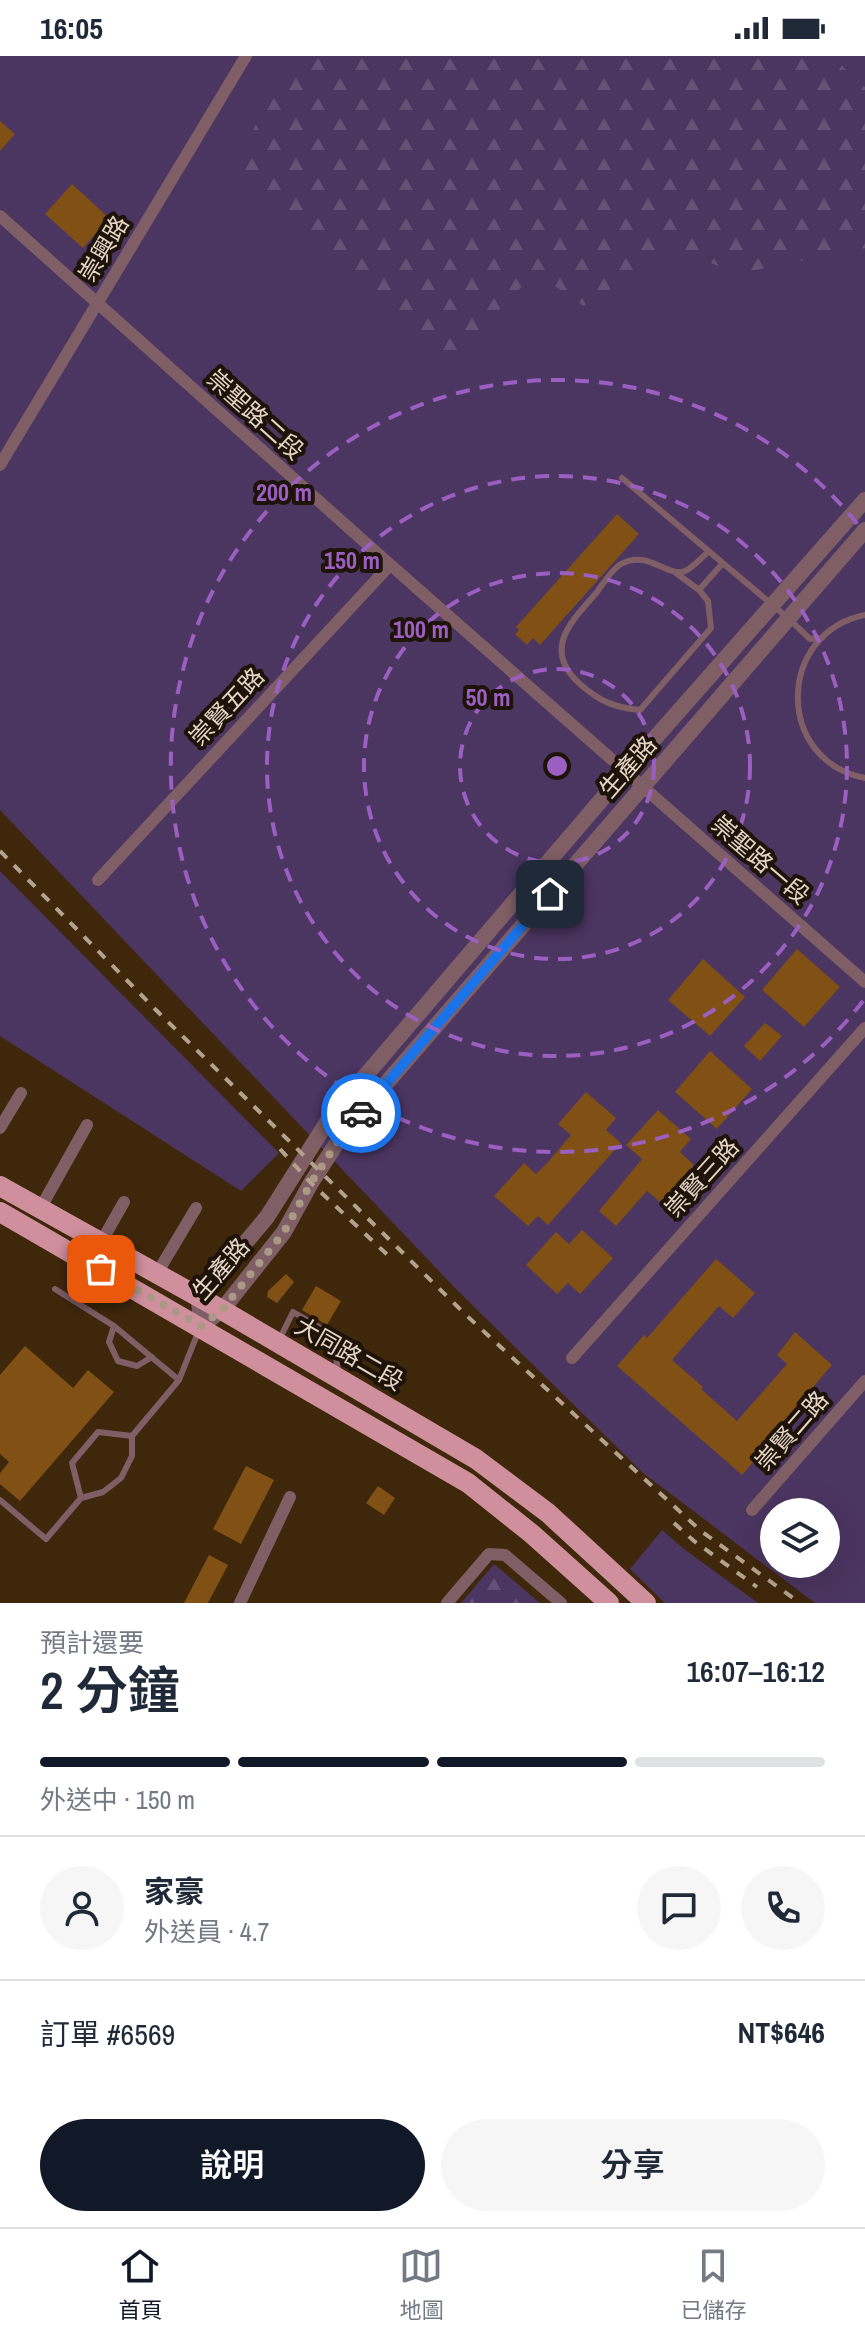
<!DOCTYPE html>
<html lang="zh-TW">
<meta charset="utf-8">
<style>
body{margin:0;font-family:"Archivo Narrow","Noto Sans TC",sans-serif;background:#f6f6f7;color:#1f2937;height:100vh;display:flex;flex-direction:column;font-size:30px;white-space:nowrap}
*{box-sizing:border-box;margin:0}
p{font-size:26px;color:#747a83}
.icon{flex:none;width:44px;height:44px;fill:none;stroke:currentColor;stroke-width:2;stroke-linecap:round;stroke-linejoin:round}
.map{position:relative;height:1547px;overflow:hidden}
.panel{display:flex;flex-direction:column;background:#fff;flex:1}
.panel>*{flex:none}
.fabs{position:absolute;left:760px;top:1442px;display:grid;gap:16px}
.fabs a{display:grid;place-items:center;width:80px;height:80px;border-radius:50%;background:#fff;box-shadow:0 8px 32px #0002;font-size:40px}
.pin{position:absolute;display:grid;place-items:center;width:68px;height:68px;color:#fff;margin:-34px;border-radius:16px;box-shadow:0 4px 12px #0006}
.courier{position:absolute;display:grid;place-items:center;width:80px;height:80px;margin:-40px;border:6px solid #1a73e8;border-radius:50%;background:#fff;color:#222;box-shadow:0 2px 10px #0007}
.overview em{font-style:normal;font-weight:600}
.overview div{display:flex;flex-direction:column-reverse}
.overview{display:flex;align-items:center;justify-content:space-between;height:136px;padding:0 40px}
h1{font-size:52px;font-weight:600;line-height:60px}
.bar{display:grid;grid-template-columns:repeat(4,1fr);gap:12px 8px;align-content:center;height:96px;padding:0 40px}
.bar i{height:10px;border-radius:6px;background:#e0e1e3}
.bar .selected{background:#111827}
.bar p{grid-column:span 4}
.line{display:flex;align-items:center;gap:20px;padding:0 40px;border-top:2px solid #e0e1e3}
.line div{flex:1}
.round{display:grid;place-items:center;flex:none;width:84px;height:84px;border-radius:42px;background:#f6f6f7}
.primary-button{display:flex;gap:16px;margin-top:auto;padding:16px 40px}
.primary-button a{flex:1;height:92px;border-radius:48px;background:#111827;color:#fff;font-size:32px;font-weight:600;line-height:92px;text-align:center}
.primary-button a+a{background:#f6f6f7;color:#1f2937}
.status{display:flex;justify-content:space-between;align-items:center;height:56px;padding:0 40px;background:#fff;direction:ltr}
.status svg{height:22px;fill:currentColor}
.tabs{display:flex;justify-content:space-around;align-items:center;height:112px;border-top:2px solid #e0e1e3;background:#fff;font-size:22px;color:#747a83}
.tabs a{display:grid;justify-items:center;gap:4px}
.tabs .selected{color:#111827}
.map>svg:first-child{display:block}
.green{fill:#4b3561;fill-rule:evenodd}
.forest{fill:url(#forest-firs)}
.building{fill:#805015}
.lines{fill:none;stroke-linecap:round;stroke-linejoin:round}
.service{stroke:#7f5f65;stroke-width:6}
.minor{stroke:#7f5f65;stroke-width:12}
.tertiary{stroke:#7f5f65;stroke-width:16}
.primary{stroke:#d08f9c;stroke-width:20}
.rail{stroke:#b4a28f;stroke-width:4;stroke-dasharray:10 10;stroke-linecap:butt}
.done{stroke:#ab9885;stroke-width:8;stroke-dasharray:0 14.4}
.route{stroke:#1a73e8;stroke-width:10}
.ring{fill:none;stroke:#9b5fc1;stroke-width:4;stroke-dasharray:14 10}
.labels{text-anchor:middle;stroke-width:8;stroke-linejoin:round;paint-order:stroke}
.street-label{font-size:24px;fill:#e5d5c6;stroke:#1d1308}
.centre{fill:#9b5fc1;stroke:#1d1308;stroke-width:4}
.ring-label{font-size:24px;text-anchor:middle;font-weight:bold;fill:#9b5fc1;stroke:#1d1308;stroke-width:8;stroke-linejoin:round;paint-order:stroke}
</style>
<div class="status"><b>16:05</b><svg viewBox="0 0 49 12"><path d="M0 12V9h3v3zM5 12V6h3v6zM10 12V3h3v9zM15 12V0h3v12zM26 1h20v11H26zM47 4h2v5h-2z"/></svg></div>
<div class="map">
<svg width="865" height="1547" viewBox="0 0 865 1547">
<defs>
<pattern id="forest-firs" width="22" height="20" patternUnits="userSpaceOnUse" patternTransform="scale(2)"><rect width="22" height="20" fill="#4b3561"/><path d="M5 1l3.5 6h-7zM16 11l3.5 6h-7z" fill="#655176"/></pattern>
</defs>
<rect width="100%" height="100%" fill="#3f270c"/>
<path class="green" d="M 0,0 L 865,0 L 865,1547 L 815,1547 L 643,1417 L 455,1232 L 0,754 ZM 774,1456 L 826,1456 L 826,1508 L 774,1508 Z
M 0,815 L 279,1097 L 241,1135 L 0,980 Z
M 662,1474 L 684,1493 L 758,1547 L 665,1547 L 630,1513 Z"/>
<path class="forest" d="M 290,0 L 831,0 L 865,31 L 865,192 L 736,218 L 675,191 L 584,250 L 536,217 L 449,303 L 234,112 Z
M 494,1508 L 540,1547 L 461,1547 Z"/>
<path class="building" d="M 0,65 L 15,78 L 0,95 Z
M 72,128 L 109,162 L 83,192 L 45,158 Z
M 617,458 L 639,478 L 540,589 L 533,582 L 527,589 L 515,578 L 519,574 L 516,571 Z
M 797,893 L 840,931 L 804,971 L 762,934 Z
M 703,903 L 745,941 L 710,980 L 668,944 Z
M 765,967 L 782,980 L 760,1005 L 744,990 Z
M 710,995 L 752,1033 L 717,1073 L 675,1036 Z
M 586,1036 L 616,1062 L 606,1074 L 621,1087 L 548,1169 L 538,1160 L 528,1170 L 494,1140 L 524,1107 L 536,1118 L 548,1106 L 571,1079 L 558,1068 Z
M 658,1054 L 691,1083 L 680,1096 L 694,1109 L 661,1147 L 647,1135 L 616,1170 L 599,1155 L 642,1103 L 626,1089 Z
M 582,1174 L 613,1202 L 580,1238 L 568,1227 L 557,1238 L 526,1209 L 556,1176 L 569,1188 Z
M 716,1203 L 755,1237 L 733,1262 L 719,1250 L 672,1304 L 703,1331 L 701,1333 L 737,1365 L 787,1308 L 777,1299 L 795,1276 L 832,1309 L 764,1388 L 767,1390 L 742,1419 L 617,1310 L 644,1279 L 647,1282 Z
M 286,1218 L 294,1226 L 277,1247 L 267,1241 L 268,1235 Z
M 316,1230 L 341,1245 L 327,1269 L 302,1254 Z
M 25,1290 L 73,1332 L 88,1314 L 114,1336 L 20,1445 L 0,1428 L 0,1417 L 9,1406 L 0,1398 L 0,1319 Z
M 246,1410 L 274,1424 L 241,1488 L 213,1473 Z
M 378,1430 L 395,1442 L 384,1459 L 366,1447 Z
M 209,1499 L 228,1509 L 208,1547 L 184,1547 Z"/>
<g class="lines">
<path class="service" d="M 622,422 L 788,562 L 810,583 L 822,582
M 708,496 C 701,502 693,512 685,515 C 668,522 647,493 621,508 C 612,513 603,528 597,536 C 572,565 541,593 580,628 C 599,645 615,652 640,654 L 711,572 L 708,545 L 699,534 L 722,508
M 676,517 L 699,534
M 865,559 C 776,577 775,705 865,722
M 55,1233 L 114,1270 L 179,1324
M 114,1270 L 109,1286 L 118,1305 L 137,1310 L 152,1301
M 279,1284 L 293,1256 L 333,1279 L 338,1315
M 81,1442 L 72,1407 L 98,1376 L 132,1380
M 0,1444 L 46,1483 L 81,1442 L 103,1436 L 121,1422 L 132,1400 L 132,1380 L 179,1324 L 199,1274"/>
<path class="minor" d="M 0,160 L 377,497 L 865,926
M 0,409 L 246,0
M 98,824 L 390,509
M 0,1072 L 21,1037
M 40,1153 L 87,1069
M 100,1188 L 124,1146
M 156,1219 L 196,1152
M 572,1302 L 865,972
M 752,1454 L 865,1325
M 240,1547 L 290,1441
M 447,1547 L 489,1498 L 505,1499 L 561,1547"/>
<path class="tertiary" d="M 201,1270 L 199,1242 L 267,1161 L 331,1060 L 626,715 L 865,444
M 201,1270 L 222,1254 L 284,1176 L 311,1127 L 344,1076 L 865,474"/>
<path class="primary" d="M 0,1130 L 222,1254 L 476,1403 L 548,1457 L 646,1547
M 0,1156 L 468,1427 L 532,1478 L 609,1547"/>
<path class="rail" d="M 0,795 L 157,955 L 466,1259 L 701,1475 L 800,1547
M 280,1093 L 311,1127 L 394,1205
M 674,1467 L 694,1485 L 757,1531"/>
</g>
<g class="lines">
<path class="done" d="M 101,1213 L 201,1270 L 222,1254 L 284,1176 L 311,1127 L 344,1076 L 361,1057"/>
<path class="route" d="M 361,1057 L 550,838"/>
</g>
<g class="ring">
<circle cx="557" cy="710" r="97"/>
<circle cx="557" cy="710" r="193"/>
<circle cx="557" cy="710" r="290"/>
<path d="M863 945A386 386 0 1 1 863 475"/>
</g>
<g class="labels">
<g class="street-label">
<text transform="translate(104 193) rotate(-59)" y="8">崇興路</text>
<text transform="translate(255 359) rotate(42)" y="8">崇聖路二段</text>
<text transform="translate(227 651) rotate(-47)" y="8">崇賢五路</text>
<text transform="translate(628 711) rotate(-49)" y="8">生產路</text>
<text transform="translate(760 804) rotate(41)" y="8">崇聖路一段</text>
<text transform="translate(702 1122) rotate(-48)" y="8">崇賢三路</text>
<text transform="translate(221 1213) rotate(-49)" y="8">生產路</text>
<text transform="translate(349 1298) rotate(30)" y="8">大同路二段</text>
<text transform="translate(792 1375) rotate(-49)" y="8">崇賢二路</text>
</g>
</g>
<circle cx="557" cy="710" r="12" class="centre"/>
<g class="ring-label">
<text x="284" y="445">200 m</text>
<text x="352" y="513">150 m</text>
<text x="421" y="582">100 m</text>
<text x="488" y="650">50 m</text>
</g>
</svg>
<div class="fabs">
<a><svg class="icon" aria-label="layers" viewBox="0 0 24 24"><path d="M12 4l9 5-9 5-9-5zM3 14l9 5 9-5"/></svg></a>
</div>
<div class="pin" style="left:101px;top:1213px;background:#ea580c"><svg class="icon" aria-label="bag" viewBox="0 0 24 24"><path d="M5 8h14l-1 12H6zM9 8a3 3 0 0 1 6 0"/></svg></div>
<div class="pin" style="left:550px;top:838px;background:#1f2937"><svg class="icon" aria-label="home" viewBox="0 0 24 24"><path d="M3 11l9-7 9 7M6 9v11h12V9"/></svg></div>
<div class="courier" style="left:361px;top:1057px"><svg class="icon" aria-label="car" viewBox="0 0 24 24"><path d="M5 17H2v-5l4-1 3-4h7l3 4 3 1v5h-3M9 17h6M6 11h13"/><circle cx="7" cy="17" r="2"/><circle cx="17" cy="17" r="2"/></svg></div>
</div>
<section class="panel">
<div class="overview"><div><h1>2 分鐘</h1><p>預計還要</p></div><em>16:07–16:12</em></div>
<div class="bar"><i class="selected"></i><i class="selected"></i><i class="selected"></i><i></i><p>外送中 · 150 m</p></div>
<div class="line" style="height:144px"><a class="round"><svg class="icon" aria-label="person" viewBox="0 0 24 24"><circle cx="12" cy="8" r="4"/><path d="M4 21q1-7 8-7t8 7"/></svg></a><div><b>家豪</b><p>外送員 · 4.7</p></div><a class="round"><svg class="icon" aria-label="chat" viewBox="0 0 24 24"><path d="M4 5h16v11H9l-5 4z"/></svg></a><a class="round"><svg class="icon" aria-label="phone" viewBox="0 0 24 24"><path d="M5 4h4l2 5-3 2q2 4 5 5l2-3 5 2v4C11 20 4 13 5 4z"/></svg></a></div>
<div class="line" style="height:104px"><div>訂單 #6569</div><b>NT$646</b></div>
<div class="primary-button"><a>說明</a><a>分享</a></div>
</section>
<nav class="tabs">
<a class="selected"><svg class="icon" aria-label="home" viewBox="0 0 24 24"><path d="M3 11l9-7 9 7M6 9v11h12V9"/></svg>首頁</a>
<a><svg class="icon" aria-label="map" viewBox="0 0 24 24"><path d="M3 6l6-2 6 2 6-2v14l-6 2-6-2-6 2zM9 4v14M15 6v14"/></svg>地圖</a>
<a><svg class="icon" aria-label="saved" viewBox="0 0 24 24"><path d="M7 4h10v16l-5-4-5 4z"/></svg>已儲存</a>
</nav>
